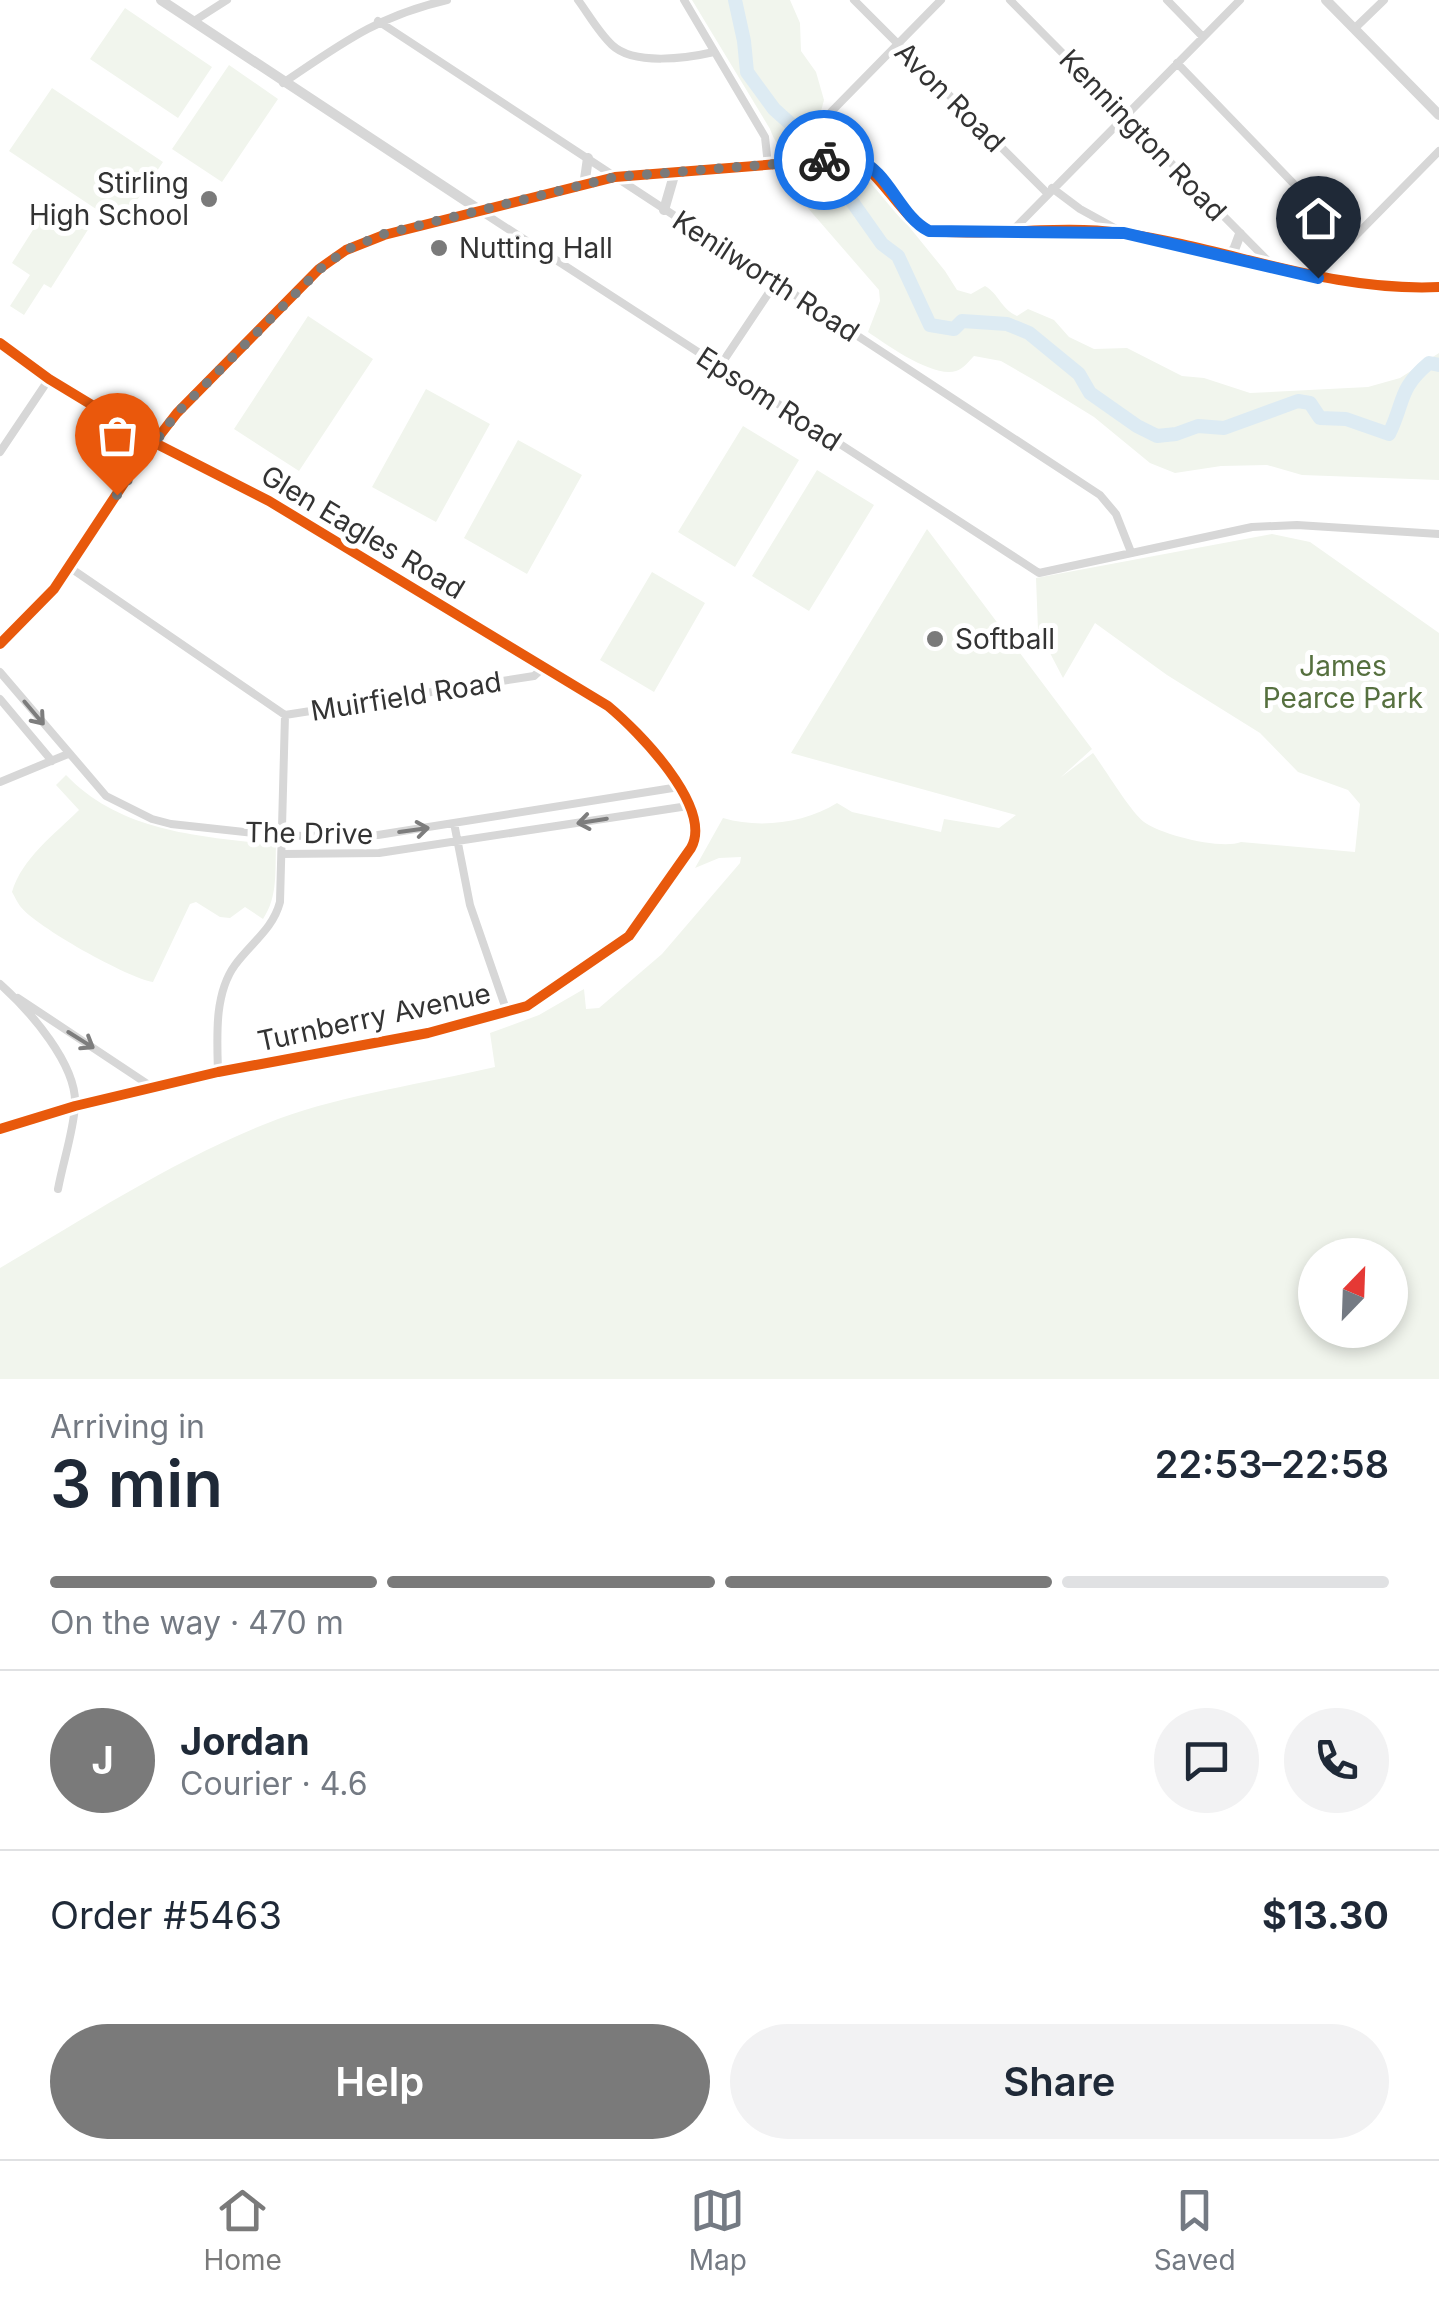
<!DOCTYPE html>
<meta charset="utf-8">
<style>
body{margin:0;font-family:Inter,sans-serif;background:#f2f2f3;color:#1f2937;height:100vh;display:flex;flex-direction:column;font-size:38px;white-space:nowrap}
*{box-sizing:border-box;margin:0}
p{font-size:32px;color:#747a83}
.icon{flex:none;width:55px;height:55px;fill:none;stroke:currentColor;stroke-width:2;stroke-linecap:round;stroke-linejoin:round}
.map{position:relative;height:1379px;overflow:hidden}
.side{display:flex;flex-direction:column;background:#fff;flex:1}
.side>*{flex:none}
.needle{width:65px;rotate:23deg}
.controls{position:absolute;left:1298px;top:1238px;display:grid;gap:20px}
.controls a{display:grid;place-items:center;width:110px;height:110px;border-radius:50%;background:#fff;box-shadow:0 5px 15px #0003;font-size:50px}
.pin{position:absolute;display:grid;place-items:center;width:85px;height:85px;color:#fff;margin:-102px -42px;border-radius:50% 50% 50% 0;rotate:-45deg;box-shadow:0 0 10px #0007}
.pin .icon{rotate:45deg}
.courier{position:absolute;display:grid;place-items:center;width:100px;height:100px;margin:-50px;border:8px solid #1a73e8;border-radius:50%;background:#fff;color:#222;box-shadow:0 2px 12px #0007}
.summary em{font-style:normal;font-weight:600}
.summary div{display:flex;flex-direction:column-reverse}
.summary{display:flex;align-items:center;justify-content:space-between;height:170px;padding:0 50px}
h1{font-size:65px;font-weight:600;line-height:75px}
.bar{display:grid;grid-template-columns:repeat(4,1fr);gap:15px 10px;align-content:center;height:120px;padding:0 50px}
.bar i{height:12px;border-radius:8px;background:#e0e1e3}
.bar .on{background:#7a7a7a}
.bar p{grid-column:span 4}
.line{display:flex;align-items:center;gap:25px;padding:0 50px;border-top:2px solid #e0e1e3}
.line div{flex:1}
.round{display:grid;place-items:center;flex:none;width:105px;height:105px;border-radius:52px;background:#f2f2f3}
.button{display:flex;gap:20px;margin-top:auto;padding:20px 50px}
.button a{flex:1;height:115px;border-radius:60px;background:#7a7a7a;color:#fff;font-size:40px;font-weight:600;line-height:115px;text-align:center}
.button a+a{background:#f2f2f3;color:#1f2937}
.dock{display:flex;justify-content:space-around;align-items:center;height:140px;border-top:2px solid #e0e1e3;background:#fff;font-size:28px;color:#747a83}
.dock a{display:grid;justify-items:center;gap:5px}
.dock .on{color:#7a7a7a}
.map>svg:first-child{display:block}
.green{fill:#f1f5ed;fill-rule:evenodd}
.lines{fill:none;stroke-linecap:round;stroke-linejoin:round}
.river{stroke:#ddebf3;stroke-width:14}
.minor{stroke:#d7d7d7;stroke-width:8}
.tertiary{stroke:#d7d7d7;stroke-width:10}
.cycleway-casing{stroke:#fff;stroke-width:16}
.cycleway{stroke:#e8590c;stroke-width:10}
.oneway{stroke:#7d7d7d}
.done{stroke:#7a7a7a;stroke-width:10;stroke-dasharray:0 18}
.route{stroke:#1a73e8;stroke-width:12}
.poi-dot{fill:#7a7a7a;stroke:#fff;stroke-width:4}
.labels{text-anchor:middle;stroke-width:10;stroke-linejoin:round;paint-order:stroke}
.street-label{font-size:28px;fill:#333;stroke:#fff}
.poi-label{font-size:28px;fill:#333;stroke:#fff;text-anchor:start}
.park-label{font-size:28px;fill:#56703f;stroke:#fff}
</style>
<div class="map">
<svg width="1439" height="1379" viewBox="0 0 1439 1379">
<rect width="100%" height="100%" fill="#fff"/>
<path class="green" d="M 692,0 L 790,0 L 800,23 L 801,51 L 816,72 L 824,100 L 820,115 L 823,131 L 836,149 L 832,155 C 801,155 782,163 770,129 Z
M 125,8 L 212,67 L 178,118 L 90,59 Z
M 229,65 L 278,99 L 222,182 L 172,149 Z
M 52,88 L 163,162 L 120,225 L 9,151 Z
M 842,168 L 868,176 L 945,271 L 957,290 L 971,294 L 985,286 C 999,294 1001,309 1017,316 L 1028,309 L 1054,320 L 1069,337 L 1094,349 L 1127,348 L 1182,376 L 1204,378 L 1250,393 L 1368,387 L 1400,378 L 1439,353 L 1439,480 L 1302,475 L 1267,465 L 1221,466 L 1175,473 L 1150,463 L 1094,417 L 1034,380 L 1001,361 L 974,356 C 969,361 963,369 956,371 C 933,378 887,345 868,332 L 880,301 L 879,290 L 807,207 L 805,190 L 815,173 Z
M 50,203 L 89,228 L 51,288 L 44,284 L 24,315 L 10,306 L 30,275 L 12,263 Z
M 308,316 L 373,359 L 299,471 L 234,429 Z
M 426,389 L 490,424 L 436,522 L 372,487 Z
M 743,426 L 799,460 L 735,567 L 678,532 Z
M 518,440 L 582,475 L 527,574 L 464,538 Z
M 817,470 L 874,505 L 809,611 L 752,576 Z
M 927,529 L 1092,749 L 1060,778 L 1093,753 C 1105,769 1130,811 1144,822 C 1162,835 1221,850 1241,842 L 1355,852 L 1360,804 L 1348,790 L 1298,772 L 1260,733 L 1167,675 L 1095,623 L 1063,678 L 1038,630 L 1036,578 L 1272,534 L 1310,542 L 1439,633 L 1439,1379 L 0,1379 L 0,1268 C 90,1215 180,1156 278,1119 C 347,1094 423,1084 495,1067 L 490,1033 L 539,1015 L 584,989 L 586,1009 L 599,1008 L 662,954 L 740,863 L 741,857 L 719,858 L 695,868 L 723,818 C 760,829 805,823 837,803 L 852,812 L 941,832 L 944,819 L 999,828 L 1016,815 L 791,753 ZM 1315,1255 L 1390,1255 L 1390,1330 L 1315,1330 Z
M 652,572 L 705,603 L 654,692 L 600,660 Z
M 66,775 C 122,833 200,836 276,845 C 275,871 278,897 263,919 L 245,907 L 230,918 L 220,917 L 196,902 L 190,904 L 153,982 C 128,978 36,927 20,906 C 17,902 15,897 12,892 C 22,858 55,834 79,810 L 56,785 Z"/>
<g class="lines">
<path class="river" d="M 735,0 L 744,41 L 747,72 L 774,109 L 794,127 L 824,162 L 882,244 L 898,256 L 930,325 L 954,329 L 962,321 L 1007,324 L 1029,333 L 1079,374 L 1090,393 L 1137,426 L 1157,436 L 1176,434 L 1198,426 L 1224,428 L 1298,401 L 1310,403 L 1320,418 L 1346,419 L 1389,434 C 1405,401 1398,389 1429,363 L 1439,365"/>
<path class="minor" d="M 578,0 C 589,15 599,33 612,45 C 634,66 688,58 714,52
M 684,0 L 765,137 L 768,165
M 854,0 L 1047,193
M 1010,0 L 1270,263
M 1167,0 L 1203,37
M 194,21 L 227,0
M 378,21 L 1100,495 L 1116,514 L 1131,552
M 1354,29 L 1384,0
M 1177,63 L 1349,241
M 283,83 C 341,44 377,16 447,0
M 854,158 L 829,126 L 831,112 L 941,0
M 1052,188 L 1080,209 L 1120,231
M 482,212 L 1039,573 L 1252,527 L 1297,525 L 1439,534
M 1011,232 L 1240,0
M 1314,278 L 1439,151
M 720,366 L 776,282
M 0,452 L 49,379
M 69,567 L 285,715 L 534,676 L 544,667
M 0,672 L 106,796 L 152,819 L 171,824 L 282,836 L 378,835 L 679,787
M 0,699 L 52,761
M 0,782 L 68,754
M 454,823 L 470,905 L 507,1012
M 282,854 L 379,853 L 688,806
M 0,984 C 29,1010 78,1065 75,1106 C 73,1133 63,1162 58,1189
M 18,998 L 152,1087
M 218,1072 C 217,1037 214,994 235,965 C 251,943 273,929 280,902 L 285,715
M 0,1129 L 75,1106 L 218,1072 L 428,1033 L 527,1006 L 629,936 L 696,839 C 698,790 643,735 608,706 L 269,501 L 153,442"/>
<path class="tertiary" d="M 161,0 L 481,211
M 1326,0 L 1439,115
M 584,186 L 588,158
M 664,210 L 675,172
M 1223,256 L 1234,250 L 1240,234
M 0,343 L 49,379 L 153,442
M 0,644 L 54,589 L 132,471 L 177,413 L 319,269 L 346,250 L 384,235 L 615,177 L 854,158 C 884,177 902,218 929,231 C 992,237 1058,224 1121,233 C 1229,248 1328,292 1439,287"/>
<g class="cycleway-casing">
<path id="cycleway" d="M 0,343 L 49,379 L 153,442 L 269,501 L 608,706 C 637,730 714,807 691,848 L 629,936 L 527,1006 L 428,1033 L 218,1072 L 75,1106 L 0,1129
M 0,644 L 54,589 L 132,471 L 177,413 L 319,269 L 346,250 L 384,235 L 615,177 L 854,158 C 884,177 902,218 929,231 C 992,237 1058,224 1121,233 C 1229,248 1328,292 1439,287"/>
</g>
<use href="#cycleway" class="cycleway"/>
</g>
<defs><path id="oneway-shaft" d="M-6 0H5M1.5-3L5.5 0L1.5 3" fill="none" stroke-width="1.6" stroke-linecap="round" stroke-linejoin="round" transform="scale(2.5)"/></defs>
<g class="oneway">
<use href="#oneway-shaft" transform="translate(34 713) rotate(50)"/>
<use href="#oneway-shaft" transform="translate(592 821) rotate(171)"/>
<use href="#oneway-shaft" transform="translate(414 830) rotate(-8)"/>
<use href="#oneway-shaft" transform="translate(81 1040) rotate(32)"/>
</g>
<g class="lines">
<path class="done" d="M 117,495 L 176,414 L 320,269 L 346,250 L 384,234 L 615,177 L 824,160"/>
<path class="route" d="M 824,160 C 833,160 847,156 856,159 C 889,170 899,216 929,231 L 1124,233 L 1318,278"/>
</g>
<g class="poi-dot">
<circle cx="209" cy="199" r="10"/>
<circle cx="439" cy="248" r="10"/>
<circle cx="935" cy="639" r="10"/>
</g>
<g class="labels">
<g class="street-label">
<text transform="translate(950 97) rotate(45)" y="10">Avon Road</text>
<text transform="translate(1143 135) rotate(46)" y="10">Kennington Road</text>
<text transform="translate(766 276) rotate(33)" y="10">Kenilworth Road</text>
<text transform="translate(769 399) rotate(33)" y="10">Epsom Road</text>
<text transform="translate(363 532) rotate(31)" y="10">Glen Eagles Road</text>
<text transform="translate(406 696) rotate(-9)" y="10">Muirfield Road</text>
<text transform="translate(309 833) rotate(1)" y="10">The Drive</text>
<text transform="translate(374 1017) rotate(-12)" y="10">Turnberry Avenue</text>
</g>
<g class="poi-label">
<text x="189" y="193" text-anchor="end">Stirling<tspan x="189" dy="32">High School</tspan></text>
<text x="459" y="258">Nutting Hall</text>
<text x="955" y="649">Softball</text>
</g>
<g class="park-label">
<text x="1343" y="676">James<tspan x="1343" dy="32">Pearce Park</tspan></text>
</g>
</g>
</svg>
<div class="controls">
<a><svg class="needle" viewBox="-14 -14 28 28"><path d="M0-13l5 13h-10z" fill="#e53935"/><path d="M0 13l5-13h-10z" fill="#747a83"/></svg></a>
</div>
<div class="pin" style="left:117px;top:495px;background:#ea580c"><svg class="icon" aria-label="bag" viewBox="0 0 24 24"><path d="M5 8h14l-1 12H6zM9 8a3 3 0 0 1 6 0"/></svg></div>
<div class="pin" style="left:1318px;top:278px;background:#1f2937"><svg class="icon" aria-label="home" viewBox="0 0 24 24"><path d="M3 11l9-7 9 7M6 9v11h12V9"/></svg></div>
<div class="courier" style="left:824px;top:160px"><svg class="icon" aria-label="bike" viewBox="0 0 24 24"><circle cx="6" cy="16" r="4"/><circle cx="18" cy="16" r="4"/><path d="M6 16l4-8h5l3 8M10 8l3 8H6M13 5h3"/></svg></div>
</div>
<section class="side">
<div class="summary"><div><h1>3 min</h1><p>Arriving in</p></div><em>22:53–22:58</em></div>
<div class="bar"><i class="on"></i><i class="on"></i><i class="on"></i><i></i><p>On the way · 470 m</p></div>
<div class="line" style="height:180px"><b class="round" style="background:#7a7a7a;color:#fff">J</b><div><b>Jordan</b><p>Courier · 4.6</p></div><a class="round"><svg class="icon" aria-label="chat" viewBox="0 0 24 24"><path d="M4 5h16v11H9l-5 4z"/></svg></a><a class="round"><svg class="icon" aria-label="phone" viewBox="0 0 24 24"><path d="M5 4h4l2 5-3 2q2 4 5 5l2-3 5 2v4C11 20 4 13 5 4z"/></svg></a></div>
<div class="line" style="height:130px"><div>Order #5463</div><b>$13.30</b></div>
<div class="button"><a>Help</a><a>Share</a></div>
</section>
<nav class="dock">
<a class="on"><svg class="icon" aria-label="home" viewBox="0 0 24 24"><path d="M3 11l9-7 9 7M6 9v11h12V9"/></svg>Home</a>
<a><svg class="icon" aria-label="map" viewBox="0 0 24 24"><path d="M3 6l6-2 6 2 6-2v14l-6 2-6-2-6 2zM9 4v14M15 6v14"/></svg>Map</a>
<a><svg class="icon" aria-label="saved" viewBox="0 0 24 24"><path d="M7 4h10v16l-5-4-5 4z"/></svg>Saved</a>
</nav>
